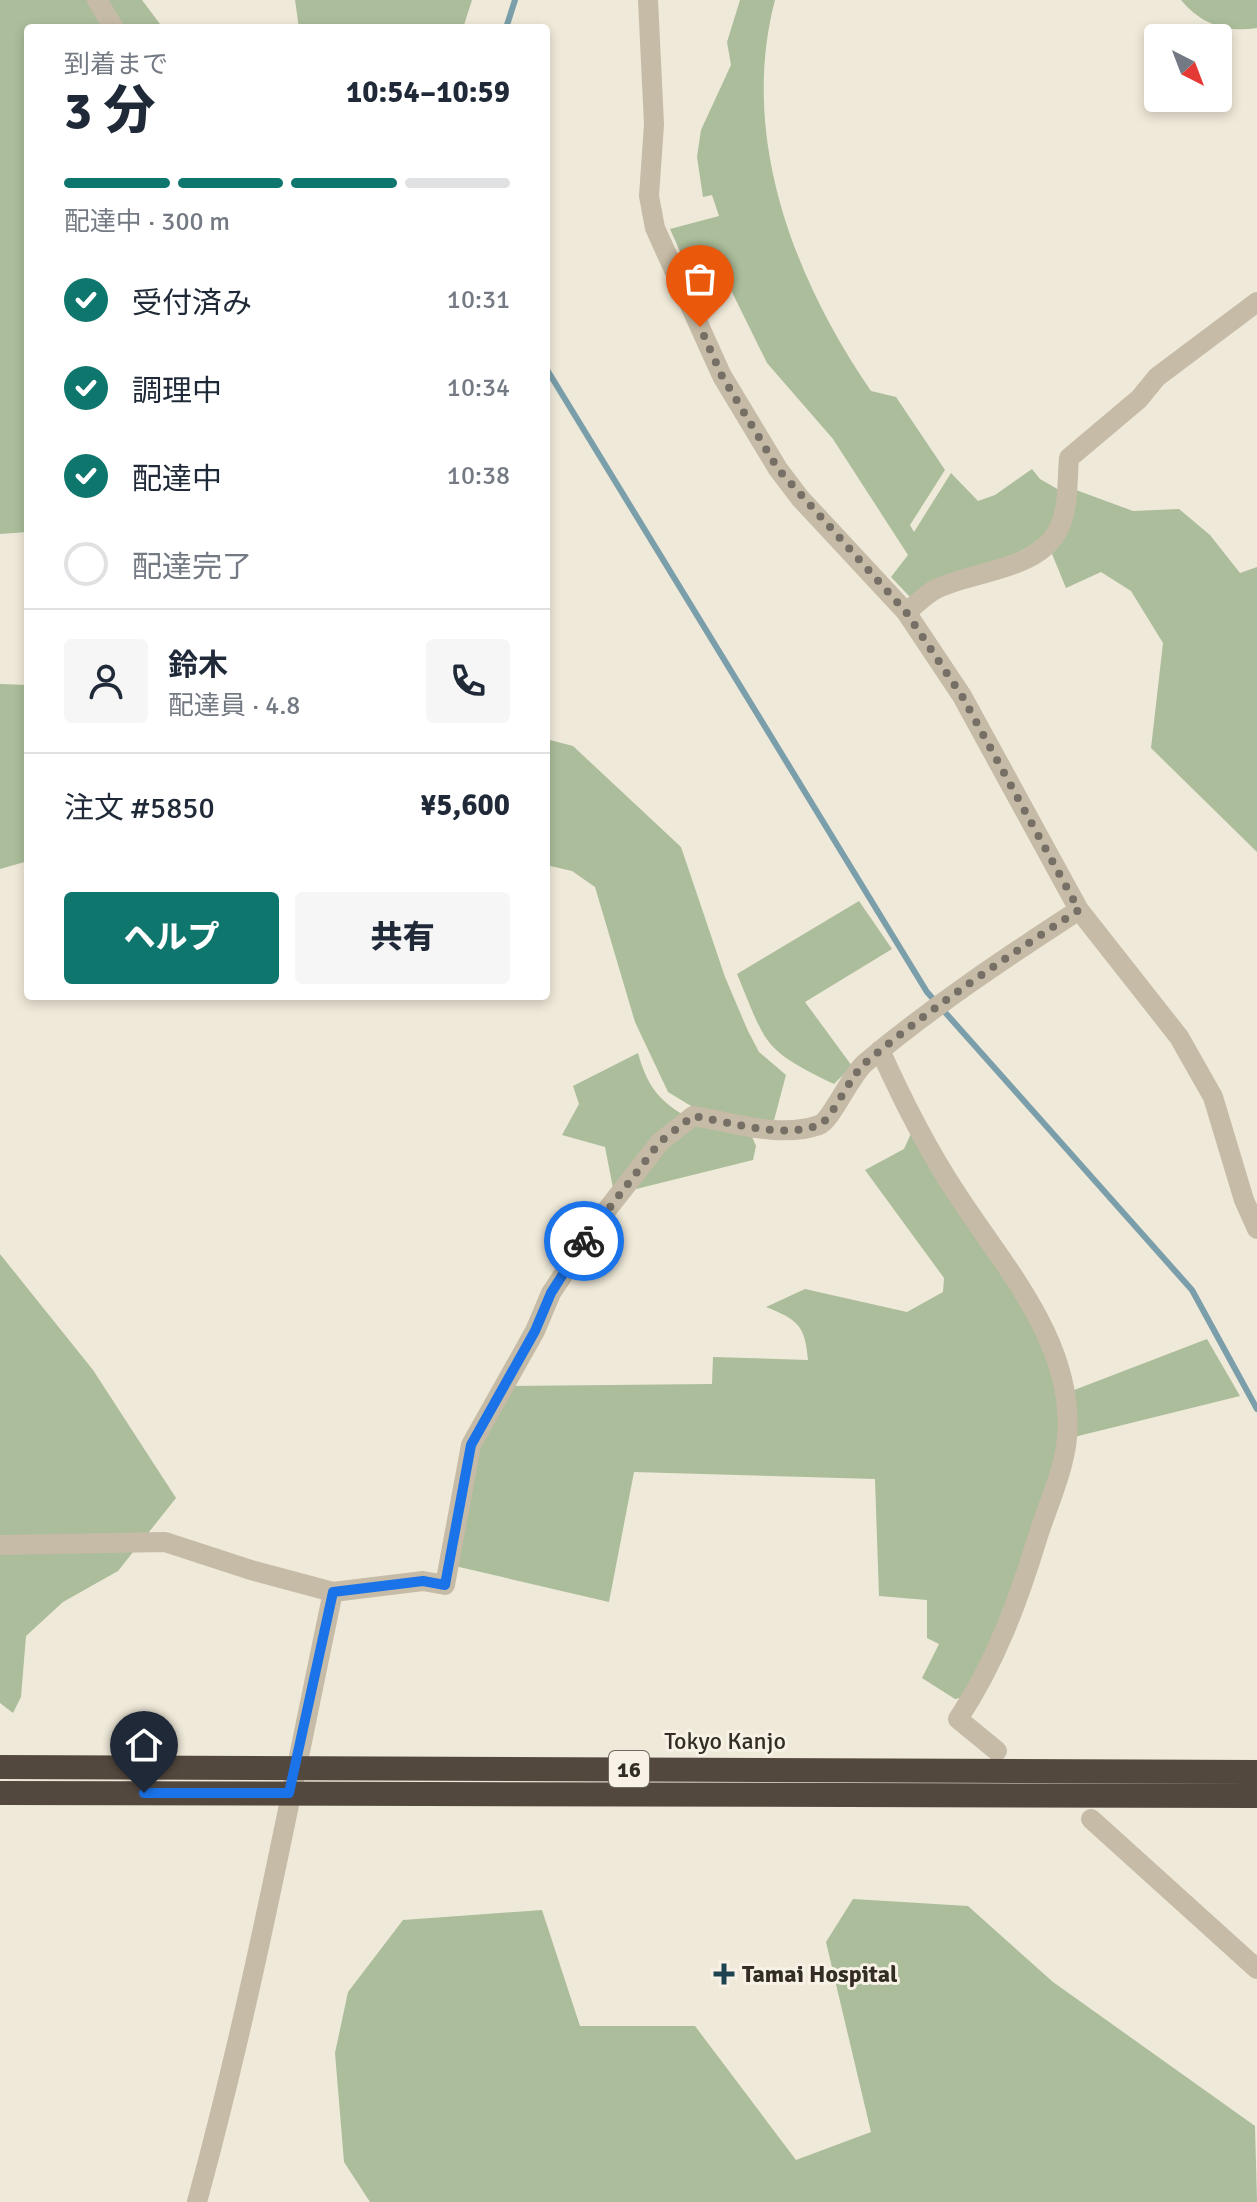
<!DOCTYPE html>
<html lang="ja">
<meta charset="utf-8">
<style>
body{margin:0;font-family:Signika,"Noto Sans JP",sans-serif;background:#f6f6f7;color:#1f2937;height:100vh;display:flex;flex-direction:column;font-size:30px;white-space:nowrap}
*{box-sizing:border-box;margin:0}
p{font-size:26px;color:#747a83}
.icon{flex:none;width:44px;height:44px;fill:none;stroke:currentColor;stroke-width:2;stroke-linecap:round;stroke-linejoin:round}
.map{position:relative;flex:1;overflow:hidden}
.drawer{position:absolute;left:24px;top:24px;width:526px;height:976px;display:flex;flex-direction:column;background:#fff;border-radius:8px;box-shadow:0 4px 12px #0003}
.drawer>*{flex:none}
.needle{width:52px;rotate:138deg}
.tools{position:absolute;left:1144px;top:24px;display:grid;gap:16px}
.tools a{display:grid;place-items:center;width:88px;height:88px;border-radius:8px;background:#fff;box-shadow:0 4px 12px #0003;font-size:40px}
.pin{position:absolute;display:grid;place-items:center;width:68px;height:68px;color:#fff;margin:-82px -34px;border-radius:50% 50% 50% 0;rotate:-45deg;box-shadow:0 0 8px #0007}
.pin .icon{rotate:45deg}
.courier{position:absolute;display:grid;place-items:center;width:80px;height:80px;margin:-40px;border:6px solid #1a73e8;border-radius:50%;background:#fff;color:#222;box-shadow:0 2px 10px #0007}
.head em{font-style:normal;font-weight:800}
.head div{display:flex;flex-direction:column-reverse}
.head{display:flex;align-items:center;justify-content:space-between;height:136px;padding:0 40px}
h1{font-size:52px;font-weight:800;line-height:60px}
.bar{display:grid;grid-template-columns:repeat(4,1fr);gap:12px 8px;align-content:center;height:96px;padding:0 40px}
.bar i{height:10px;border-radius:6px;background:#e0e1e3}
.bar .active{background:#0f766e}
.bar p{grid-column:span 4}
.line{display:flex;align-items:center;gap:20px;padding:0 40px;border-top:2px solid #e0e1e3}
.line div{flex:1}
.round{display:grid;place-items:center;flex:none;width:84px;height:84px;border-radius:8px;background:#f6f6f7}
ol{padding:0 40px;list-style:none}
li{display:flex;align-items:center;gap:24px;height:88px}
li p{margin-inline-start:auto}
li .icon{padding:8px;border-radius:50%;background:#0f766e;color:#fff;stroke-width:4}
li:last-child{color:#747a83}
li i{width:44px;height:44px;border:4px solid #e0e1e3;border-radius:50%}
.primary-button{display:flex;gap:16px;margin-top:auto;padding:16px 40px}
.primary-button a{flex:1;height:92px;border-radius:8px;background:#0f766e;color:#fff;font-size:32px;font-weight:800;line-height:92px;text-align:center}
.primary-button a+a{background:#f6f6f7;color:#1f2937}
.map>svg:first-child{display:block}
.green{fill:#abbd9a}
.lines{fill:none;stroke-linecap:round;stroke-linejoin:round}
.stream{stroke:#7a9faa;stroke-width:6}
.minor{stroke:#c6bba6;stroke-width:20}
.highway{stroke:#53483e;stroke-width:24}
.done{stroke:#756f65;stroke-width:8;stroke-dasharray:0 14.4}
.route{stroke:#1a73e8;stroke-width:10}
.poi-dot{fill:#1f4451;stroke:#f7f2e5;stroke-width:3}
.labels{text-anchor:middle;stroke-width:6;stroke-linejoin:round;paint-order:stroke}
.shield{fill:#f7f2e5;stroke:#6e685f;stroke-width:2}
.shield-label{font-size:22px;font-weight:bold;fill:#332d26}
.street-label{font-size:24px;fill:#332d26;stroke:#f7f2e5}
.poi-label{font-size:24px;font-weight:bold;fill:#332d26;stroke:#f7f2e5;text-anchor:start}
</style>
<div class="map">
<svg width="1257" height="2202" viewBox="0 0 1257 2202">
<rect width="100%" height="100%" fill="#efe9d9"/>
<path class="green" d="M 0,0 L 142,0 L 163,28 L 28,28 L 28,532 L 0,534 Z
M 295,0 L 472,0 L 463,28 L 299,28 Z
M 740,0 L 775,0 C 739,136 794,279 871,391 L 896,397 L 945,470 L 910,525 L 914,532 L 951,473 L 978,501 L 995,495 L 1032,469 L 1040,479 L 1059,490 C 1059,560 986,558 936,580 C 927,584 919,592 911,598 L 891,577 L 908,555 L 833,439 L 767,363 L 729,286 L 700,296 L 670,229 L 719,216 L 712,195 L 703,197 L 697,157 L 701,130 L 731,65 L 727,42 Z
M 1181,0 L 1257,0 L 1257,28 C 1226,33 1201,24 1181,0 Z
M 1076,490 L 1133,511 L 1179,509 L 1210,535 L 1240,573 L 1257,567 L 1257,852 L 1151,748 L 1163,643 L 1131,591 L 1101,572 L 1066,588 L 1052,554 L 1064,535 Z
M 0,684 L 28,685 L 28,861 L 0,869 Z
M 546,739 L 573,746 L 681,847 L 725,977 L 748,1031 L 759,1052 L 786,1075 L 773,1124 L 696,1109 L 668,1092 L 635,1022 L 595,887 L 572,871 L 546,865 Z
M 859,901 L 892,949 L 805,1002 L 852,1066 L 834,1084 C 762,1049 767,1046 737,974 Z
M 638,1053 C 646,1082 657,1100 684,1115 L 614,1193 L 605,1147 L 562,1135 L 579,1104 L 573,1086 Z
M 696,1123 L 750,1132 L 756,1146 L 753,1160 L 628,1191 L 666,1145 Z
M 914,1127 L 1023,1299 L 1060,1393 L 1063,1440 L 1021,1573 L 965,1697 L 955,1699 L 922,1678 L 939,1644 L 927,1638 L 927,1600 L 879,1596 L 875,1479 L 634,1472 L 609,1602 L 455,1566 L 477,1447 L 510,1386 L 712,1384 L 713,1357 L 808,1360 C 805,1325 798,1320 766,1307 L 805,1289 L 907,1312 L 943,1292 L 944,1278 L 865,1170 L 904,1149 Z
M 0,1254 L 93,1370 L 176,1498 L 118,1571 L 63,1602 L 26,1636 L 21,1697 L 13,1713 L 0,1703 Z
M 1207,1339 L 1240,1396 L 1070,1438 L 1069,1392 Z
M 853,1899 L 968,1906 L 1053,1982 L 1255,2126 L 1257,2202 L 370,2202 L 344,2162 L 335,2053 L 348,1992 L 403,1920 L 542,1910 L 580,2026 L 695,2026 L 796,2160 L 871,2132 L 826,1942 Z"/>
<g class="lines">
<path class="stream" d="M 506,28 L 515,0
M 546,368 L 927,992 L 1192,1290 L 1257,1409"/>
<path class="minor" d="M 97,0 L 114,28
M 648,0 L 654,124 L 649,196 L 655,228 L 722,376 L 778,469 L 800,498 L 906,612 L 962,696 L 1079,910 L 1179,1037 L 1213,1097 L 1244,1200 L 1257,1229
M 906,612 C 916,605 926,594 936,589 C 975,570 1041,571 1060,526 C 1069,505 1067,480 1069,458 L 1139,399 L 1157,377 L 1257,302
M 880,1050 C 902,1099 927,1149 957,1194 C 1004,1267 1075,1343 1067,1438 C 1064,1470 1048,1505 1038,1536 C 1019,1599 995,1664 958,1719 L 997,1751
M 0,1545 L 165,1542 L 251,1570 L 333,1592
M 1091,1819 L 1257,1969
M 197,2202 C 252,2001 290,1796 333,1592 L 423,1581 L 445,1585 L 471,1445 L 535,1331 L 551,1293 L 606,1211 L 660,1142 L 693,1116 C 732,1122 780,1139 819,1125 C 831,1121 850,1076 865,1063 C 933,1006 1005,958 1079,910"/>
<path class="highway" d="M 0,1767 L 1257,1772
M 0,1793 L 1257,1796"/>
</g>
<g class="lines">
<path class="done" d="M 584,1241 L 660,1142 L 693,1116 C 732,1122 780,1139 819,1125 C 831,1121 850,1076 865,1063 C 933,1006 1005,958 1079,910 L 962,696 L 906,612 L 778,469 L 722,376 L 700,327"/>
<path class="route" d="M 144,1793 L 289,1793 L 333,1592 L 423,1581 L 445,1585 L 471,1445 L 535,1331 L 551,1293 L 584,1241"/>
</g>
<path class="poi-dot" d="M720 1962h8v8h8v8h-8v8h-8v-8h-8v-8h8z"/>
<g class="labels">
<rect class="shield" x="609" y="1751" width="40" height="36" rx="6"/>
<g class="shield-label">
<text x="629" y="1777">16</text>
</g>
<g class="street-label">
<text x="725" y="1749">Tokyo Kanjo</text>
</g>
<g class="poi-label">
<text x="742" y="1982">Tamai Hospital</text>
</g>
</g>
</svg>
<div class="tools">
<a><svg class="needle" viewBox="-14 -14 28 28"><path d="M0-13l5 13h-10z" fill="#e53935"/><path d="M0 13l5-13h-10z" fill="#747a83"/></svg></a>
</div>
<div class="pin" style="left:700px;top:327px;background:#ea580c"><svg class="icon" aria-label="bag" viewBox="0 0 24 24"><path d="M5 8h14l-1 12H6zM9 8a3 3 0 0 1 6 0"/></svg></div>
<div class="pin" style="left:144px;top:1793px;background:#1f2937"><svg class="icon" aria-label="home" viewBox="0 0 24 24"><path d="M3 11l9-7 9 7M6 9v11h12V9"/></svg></div>
<div class="courier" style="left:584px;top:1241px"><svg class="icon" aria-label="bike" viewBox="0 0 24 24"><circle cx="6" cy="16" r="4"/><circle cx="18" cy="16" r="4"/><path d="M6 16l4-8h5l3 8M10 8l3 8H6M13 5h3"/></svg></div>
<section class="drawer">
<div class="head"><div><h1>3 分</h1><p>到着まで</p></div><em>10:54–10:59</em></div>
<div class="bar"><i class="active"></i><i class="active"></i><i class="active"></i><i></i><p>配達中 · 300 m</p></div>
<ol>
<li><svg class="icon" aria-label="check" viewBox="0 0 24 24"><path d="M5 12l5 5 9-10"/></svg>受付済み<p>10:31</p></li>
<li><svg class="icon" aria-label="check" viewBox="0 0 24 24"><path d="M5 12l5 5 9-10"/></svg>調理中<p>10:34</p></li>
<li><svg class="icon" aria-label="check" viewBox="0 0 24 24"><path d="M5 12l5 5 9-10"/></svg>配達中<p>10:38</p></li>
<li><i></i>配達完了</li>
</ol>
<div class="line" style="height:144px"><a class="round"><svg class="icon" aria-label="person" viewBox="0 0 24 24"><circle cx="12" cy="8" r="4"/><path d="M4 21q1-7 8-7t8 7"/></svg></a><div><b>鈴木</b><p>配達員 · 4.8</p></div><a class="round"><svg class="icon" aria-label="phone" viewBox="0 0 24 24"><path d="M5 4h4l2 5-3 2q2 4 5 5l2-3 5 2v4C11 20 4 13 5 4z"/></svg></a></div>
<div class="line" style="height:104px"><div>注文 #5850</div><b>¥5,600</b></div>
<div class="primary-button"><a>ヘルプ</a><a>共有</a></div>
</section>
</div>
